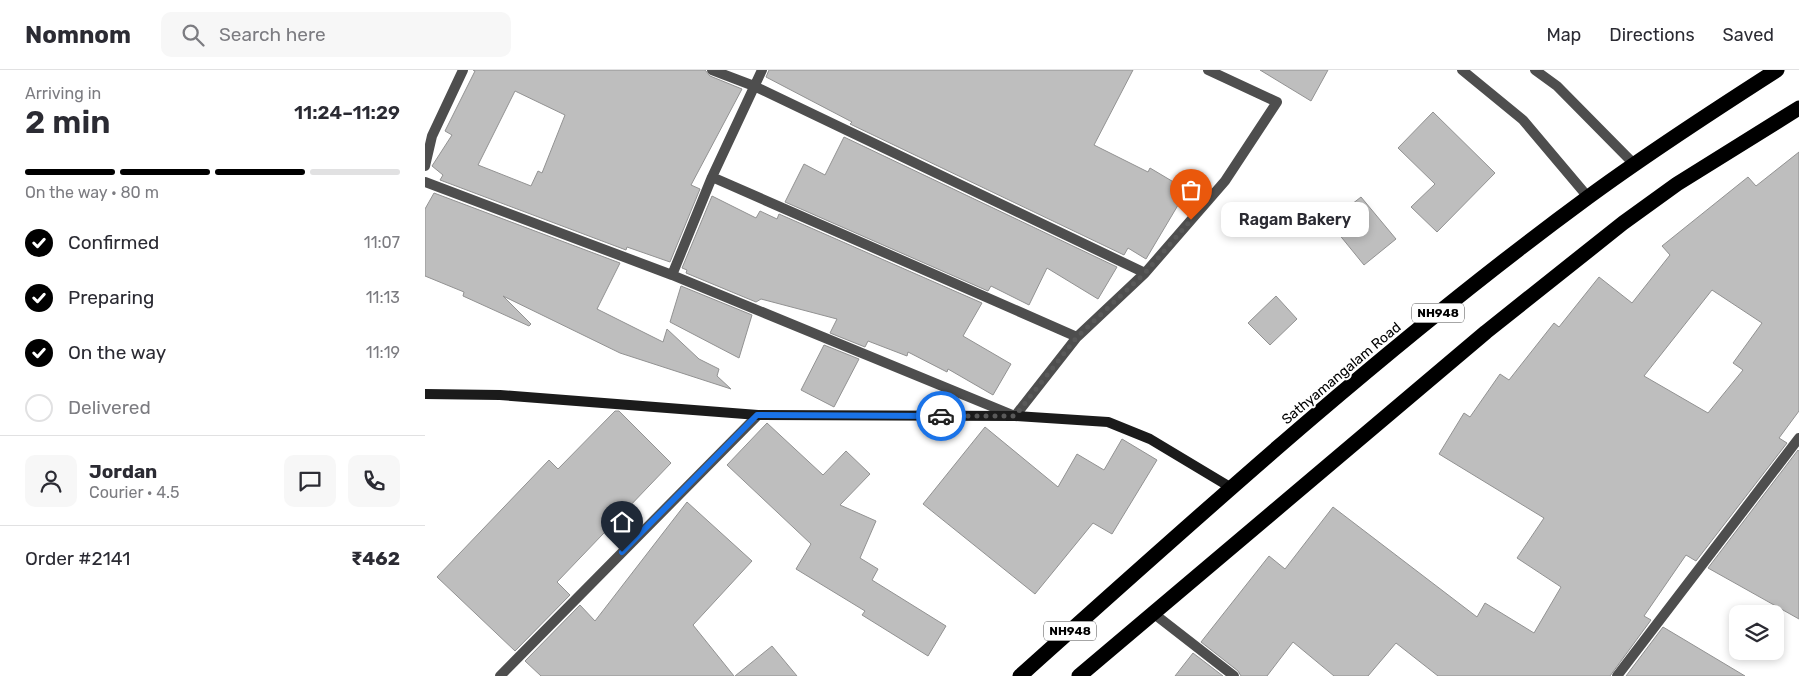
<!DOCTYPE html>
<meta charset="utf-8">
<style>
body{margin:0;font-family:Rubik,sans-serif;background:#f7f7f7;color:#2b2b33;height:100vh;display:flex;flex-direction:column;font-size:19px;white-space:nowrap}
*{box-sizing:border-box;margin:0}
p{font-size:16px;color:#7c7c81}
.icon{flex:none;width:28px;height:28px;fill:none;stroke:currentColor;stroke-width:2;stroke-linecap:round;stroke-linejoin:round}
.map{position:relative;flex:1;overflow:hidden}
.sheet{display:flex;flex-direction:column;background:#fff;width:425px}
.sheet>*{flex:none}
.fabs{position:absolute;left:1304px;top:535px;display:grid;gap:10px}
.fabs a{display:grid;place-items:center;width:55px;height:55px;border-radius:10px;background:#fff;box-shadow:0 2px 8px #0003;font-size:25px}
.pin{position:absolute;display:grid;place-items:center;width:42px;height:42px;color:#fff;margin:-51px -21px;border-radius:50% 50% 50% 0;rotate:-45deg;box-shadow:0 0 5px #0007}
.pin .icon{rotate:45deg}
.courier{position:absolute;display:grid;place-items:center;width:50px;height:50px;margin:-25px;border:4px solid #1a73e8;border-radius:50%;background:#fff;color:#222;box-shadow:0 1px 6px #0007}
.bubble{position:absolute;height:35px;border-radius:10px;background:#fff;box-shadow:0 2px 8px #0003;font-size:16px;font-weight:600;line-height:35px;text-align:center}
.summary em{font-style:normal;font-weight:600}
.summary div{display:flex;flex-direction:column-reverse}
.summary{display:flex;align-items:center;justify-content:space-between;height:85px;padding:0 25px}
h1{font-size:32px;font-weight:600;line-height:38px}
.bar{display:grid;grid-template-columns:repeat(4,1fr);gap:8px 5px;align-content:center;height:60px;padding:0 25px}
.bar i{height:6px;border-radius:4px;background:#e1e1e2}
.bar .on{background:#000}
.bar p{grid-column:span 4}
.line{display:flex;align-items:center;gap:12px;padding:0 25px;border-top:1px solid #e1e1e2}
.line div{flex:1}
.round{display:grid;place-items:center;flex:none;width:52px;height:52px;border-radius:10px;background:#f7f7f7}
ol{padding:0 25px;list-style:none}
li{display:flex;align-items:center;gap:15px;height:55px}
li p{margin-inline-start:auto}
li .icon{padding:5px;border-radius:50%;background:#000;color:#fff;stroke-width:4}
li:last-child{color:#7c7c81}
li i{width:28px;height:28px;border:2px solid #e1e1e2;border-radius:50%}
header{display:flex;align-items:center;gap:30px;box-sizing:border-box;height:70px;padding:0 25px;background:#fff;border-bottom:1px solid #e1e1e2}
header strong{font-size:24px}
nav{display:flex;gap:28px;margin-inline-start:auto;font-size:18px}
.search{width:350px;height:45px;background:#f7f7f7;display:flex;align-items:center;gap:12px;box-sizing:border-box;padding:0 18px;border-radius:10px;color:#7c7c81;font-size:19px}
main{display:flex;flex:1;min-height:0}
.map>svg:first-child{display:block}
.building{fill:#bebebe;stroke:#929292;fill-rule:evenodd}
.lines{fill:none;stroke-linecap:round;stroke-linejoin:round}
.lane{stroke:#4e4e4e;stroke-width:10}
.street{stroke:#4e4e4e;stroke-width:10}
.secondary{stroke:#1b1b1b;stroke-width:10}
.highway{stroke:#000;stroke-width:15}
.done{stroke:#595959;stroke-width:5;stroke-dasharray:0 9}
.route{stroke:#1a73e8;stroke-width:6}
.labels{text-anchor:middle;stroke-width:4;stroke-linejoin:round;paint-order:stroke}
.shield{fill:#fff;stroke:#4c4c4c;stroke-width:1}
.shield-label{font-size:12px;font-weight:bold;fill:#000}
.street-label{font-size:14px;fill:#000;stroke:#fff}
</style>
<header>
<strong>Nomnom</strong>
<div class="search"><svg class="icon" aria-label="search" viewBox="0 0 24 24"><circle cx="10" cy="10" r="6"/><path d="M15 15l6 6"/></svg>Search here</div>
<nav><a>Map</a><a>Directions</a><a>Saved</a></nav>
</header>
<main>
<section class="sheet">
<div class="summary"><div><h1>2 min</h1><p>Arriving in</p></div><em>11:24–11:29</em></div>
<div class="bar"><i class="on"></i><i class="on"></i><i class="on"></i><i></i><p>On the way · 80 m</p></div>
<ol>
<li><svg class="icon" aria-label="check" viewBox="0 0 24 24"><path d="M5 12l5 5 9-10"/></svg>Confirmed<p>11:07</p></li>
<li><svg class="icon" aria-label="check" viewBox="0 0 24 24"><path d="M5 12l5 5 9-10"/></svg>Preparing<p>11:13</p></li>
<li><svg class="icon" aria-label="check" viewBox="0 0 24 24"><path d="M5 12l5 5 9-10"/></svg>On the way<p>11:19</p></li>
<li><i></i>Delivered</li>
</ol>
<div class="line" style="height:90px"><a class="round"><svg class="icon" aria-label="person" viewBox="0 0 24 24"><circle cx="12" cy="8" r="4"/><path d="M4 21q1-7 8-7t8 7"/></svg></a><div><b>Jordan</b><p>Courier · 4.5</p></div><a class="round"><svg class="icon" aria-label="chat" viewBox="0 0 24 24"><path d="M4 5h16v11H9l-5 4z"/></svg></a><a class="round"><svg class="icon" aria-label="phone" viewBox="0 0 24 24"><path d="M5 4h4l2 5-3 2q2 4 5 5l2-3 5 2v4C11 20 4 13 5 4z"/></svg></a></div>
<div class="line" style="height:65px"><div>Order #2141</div><b>₹462</b></div>
</section>
<div class="map">
<svg width="1374" height="606" viewBox="0 0 1374 606">
<rect width="100%" height="100%" fill="#fff"/>
<path class="building" d="M 48,0 L 280,0 L 285,6 L 317,19 L 266,115 L 275,119 L 245,192 L 202,177 L 201,180 L 15,110 L 18,105 L 7,96 L 27,65 L 20,61 L 50,1 ZM 90,21 L 140,45 L 117,103 L 113,101 L 106,116 L 53,95 Z
M 344,0 L 708,0 L 669,75 L 723,102 L 725,98 L 762,120 L 721,189 L 703,178 L 699,185 L 425,54 L 427,52 L 341,7 Z
M 835,0 L 903,0 L 886,31 Z
M 1008,42 L 1070,103 L 1012,162 L 986,137 L 1010,114 L 973,78 Z
M 419,67 L 692,197 L 673,229 L 622,198 L 604,235 L 566,216 L 563,221 L 360,132 L 379,94 L 400,105 Z
M 1374,82 L 1374,341 L 1354,368 L 1362,373 L 1271,491 L 1261,485 L 1219,546 L 1226,550 L 1185,606 L 1013,606 L 971,573 L 943,606 L 909,606 L 868,572 L 842,606 L 816,606 L 813,601 L 776,572 L 844,486 L 860,499 L 908,437 L 1052,547 L 1060,533 L 1109,563 L 1136,517 L 1092,488 L 1119,448 L 1014,384 L 1039,343 L 1045,347 L 1075,304 L 1084,310 L 1129,253 L 1134,257 L 1174,207 L 1207,233 L 1245,185 L 1237,176 L 1323,107 L 1331,116 ZM 1287,220 L 1337,253 L 1308,293 L 1318,300 L 1283,343 L 1219,306 Z
M 9,123 L 195,193 L 172,239 L 238,272 L 242,259 L 274,289 L 294,299 L 292,306 L 306,319 L 195,283 L 78,226 L 106,254 L 104,256 L 38,226 L 39,222 L 0,206 L 0,139 Z
M 287,126 L 331,148 L 335,141 L 352,149 L 354,144 L 557,233 L 538,266 L 586,294 L 568,325 L 523,299 L 522,302 L 483,282 L 482,286 L 443,271 L 440,277 L 405,263 L 412,249 L 336,229 L 331,232 L 261,203 L 262,200 L 257,198 Z
M 936,127 L 971,169 L 939,195 L 904,152 Z
M 256,216 L 327,245 L 314,288 L 245,252 Z
M 851,226 L 872,249 L 845,275 L 823,253 Z
M 399,275 L 434,289 L 409,337 L 376,320 Z
M 190,341 L 194,341 L 246,393 L 132,512 L 145,525 L 90,581 L 12,507 L 124,390 L 133,399 Z
M 342,353 L 398,405 L 421,381 L 445,404 L 415,435 L 451,451 L 435,488 L 453,499 L 447,510 L 521,556 L 503,586 L 437,545 L 440,541 L 371,499 L 386,474 L 302,395 Z
M 560,357 L 633,417 L 652,384 L 679,400 L 697,369 L 732,390 L 687,464 L 668,453 L 610,524 L 498,434 Z
M 1373,380 L 1374,381 L 1374,549 L 1283,498 Z
M 262,432 L 327,491 L 268,555 L 309,606 L 116,606 L 100,591 L 155,535 L 170,551 Z
M 1238,557 L 1320,606 L 1201,606 Z
M 347,576 L 372,606 L 310,606 Z
M 768,583 L 798,606 L 750,606 Z"/>
<g class="lines">
<path class="lane" d="M 1037,0 L 1098,50 L 1163,127
M 1110,0 L 1132,16 L 1210,95"/>
<path class="street" d="M 287,0 L 329,16 L 720,203
M 0,96 L 7,66 L 38,0
M 287,107 L 652,267
M 0,112 L 247,205 L 287,107 L 337,0
M 247,205 L 590,346 L 652,267 L 720,203 L 800,111 L 852,32 L 783,0
M 728,543 L 809,606
M 75,606 L 333,345
M 1192,606 L 1374,368"/>
<path class="secondary" d="M 0,324 L 75,325 L 333,345 L 590,346 L 683,352 L 725,369 L 805,417"/>
<path class="highway" d="M 595,606 C 779,441 962,275 1162,128 C 1223,83 1288,41 1352,0
M 654,606 L 1061,262 L 1198,153 L 1252,114 L 1374,38"/>
</g>
<g class="lines">
<path class="done" d="M 516,346 L 590,346 L 652,267 L 720,203 L 766,150"/>
<path class="route" d="M 197,482 L 332,345 L 516,346"/>
</g>
<g class="labels">
<g class="shield">
<rect x="987" y="233.5" width="52" height="19" rx="4"/>
<rect x="619" y="551.5" width="52" height="19" rx="4"/>
</g>
<g class="shield-label">
<text x="1013" y="247">NH948</text>
<text x="645" y="565">NH948</text>
</g>
<g class="street-label">
<text transform="translate(916 303) rotate(-40)" y="5">Sathyamangalam Road</text>
</g>
</g>
</svg>
<div class="fabs">
<a><svg class="icon" aria-label="layers" viewBox="0 0 24 24"><path d="M12 4l9 5-9 5-9-5zM3 14l9 5 9-5"/></svg></a>
</div>
<div class="pin" style="left:766px;top:150px;background:#ea580c"><svg class="icon" aria-label="bag" viewBox="0 0 24 24"><path d="M5 8h14l-1 12H6zM9 8a3 3 0 0 1 6 0"/></svg></div>
<div class="pin" style="left:197px;top:482px;background:#1f2937"><svg class="icon" aria-label="home" viewBox="0 0 24 24"><path d="M3 11l9-7 9 7M6 9v11h12V9"/></svg></div>
<div class="courier" style="left:516px;top:346px"><svg class="icon" aria-label="car" viewBox="0 0 24 24"><path d="M5 17H2v-5l4-1 3-4h7l3 4 3 1v5h-3M9 17h6M6 11h13"/><circle cx="7" cy="17" r="2"/><circle cx="17" cy="17" r="2"/></svg></div>
<div class="bubble" style="left:796px;top:132px;width:148px">Ragam Bakery</div>
</div>
</main>
